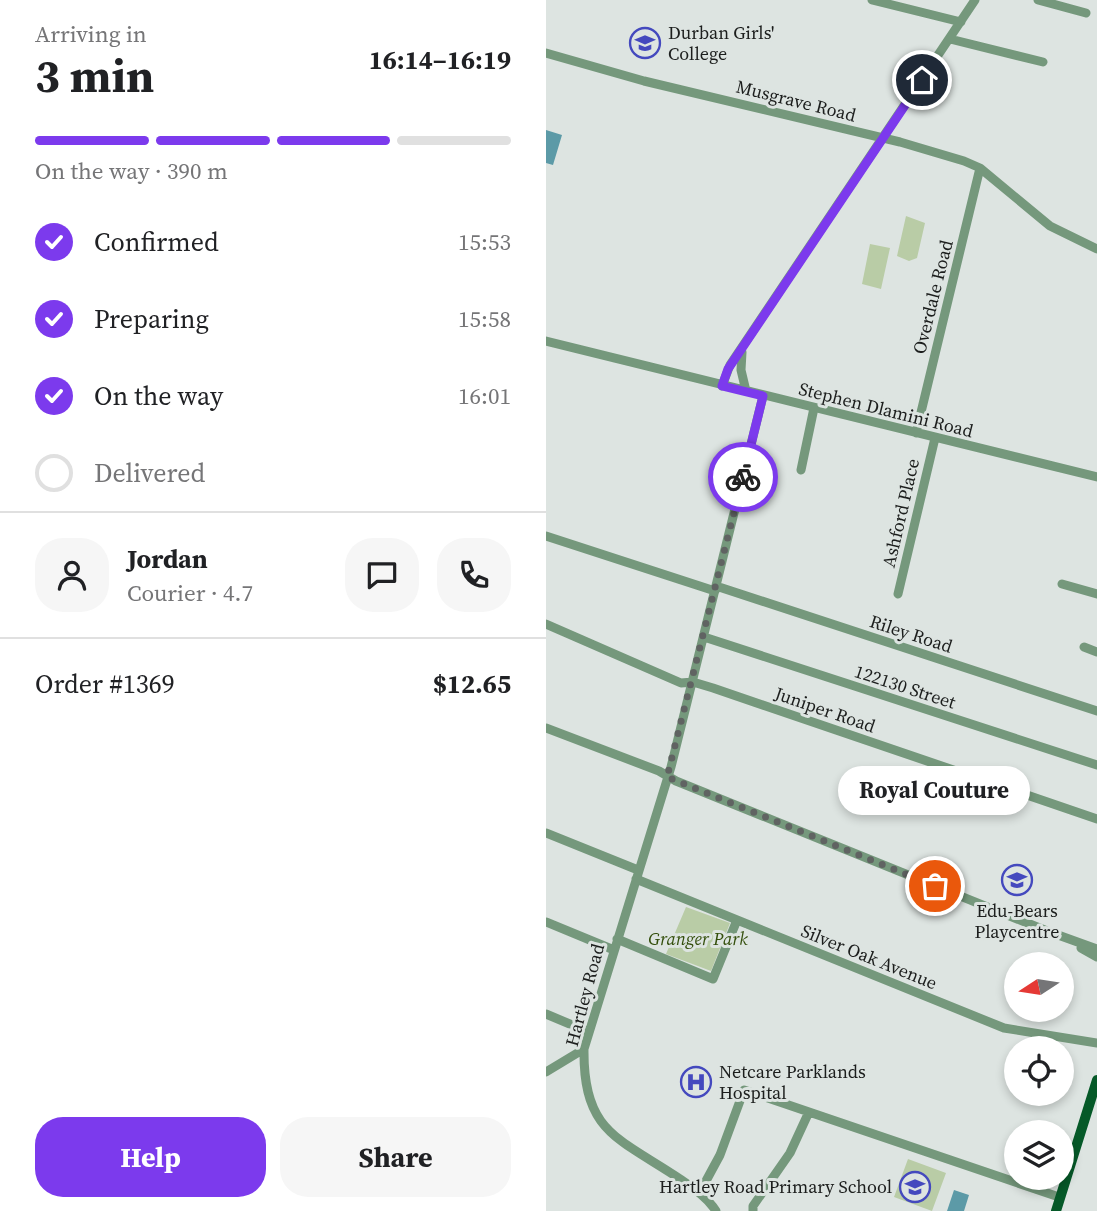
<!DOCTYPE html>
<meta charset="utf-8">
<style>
body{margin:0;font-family:"Source Serif 4",serif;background:#f6f6f6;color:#202124;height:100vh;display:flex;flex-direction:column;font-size:26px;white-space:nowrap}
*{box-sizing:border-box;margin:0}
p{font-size:23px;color:#757577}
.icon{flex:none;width:38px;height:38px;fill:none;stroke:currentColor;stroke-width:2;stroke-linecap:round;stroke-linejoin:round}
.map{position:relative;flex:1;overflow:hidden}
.drawer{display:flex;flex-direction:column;background:#fff;width:546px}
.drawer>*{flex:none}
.needle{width:46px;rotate:258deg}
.controls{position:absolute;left:458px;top:952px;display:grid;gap:14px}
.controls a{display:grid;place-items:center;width:70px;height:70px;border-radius:50%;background:#fff;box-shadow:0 4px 10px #0003;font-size:35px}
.pin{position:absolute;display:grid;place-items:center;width:60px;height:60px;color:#fff;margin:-30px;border:4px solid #fff;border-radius:50%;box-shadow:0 2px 7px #0007}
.courier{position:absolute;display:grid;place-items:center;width:70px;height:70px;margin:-35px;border:5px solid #7c3aed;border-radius:50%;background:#fff;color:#222;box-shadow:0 2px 9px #0007}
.bubble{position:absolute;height:49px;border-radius:24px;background:#fff;box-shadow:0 4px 10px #0003;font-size:23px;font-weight:700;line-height:49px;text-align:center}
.head em{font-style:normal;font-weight:700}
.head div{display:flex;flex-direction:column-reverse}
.head{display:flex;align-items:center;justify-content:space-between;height:119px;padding:0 35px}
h1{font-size:46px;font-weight:700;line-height:52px}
.bar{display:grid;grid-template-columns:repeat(4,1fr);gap:10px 7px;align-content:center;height:84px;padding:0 35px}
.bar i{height:9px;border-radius:5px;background:#e0e0e0}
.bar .current{background:#7c3aed}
.bar p{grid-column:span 4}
.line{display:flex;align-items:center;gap:18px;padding:0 35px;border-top:2px solid #e0e0e0}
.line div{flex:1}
.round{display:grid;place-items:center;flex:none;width:74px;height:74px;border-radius:28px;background:#f6f6f6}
ol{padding:0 35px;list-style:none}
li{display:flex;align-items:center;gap:21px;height:77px}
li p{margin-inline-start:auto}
li .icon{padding:7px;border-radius:50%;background:#7c3aed;color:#fff;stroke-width:4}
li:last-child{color:#757577}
li i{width:38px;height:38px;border:4px solid #e0e0e0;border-radius:50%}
.action{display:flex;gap:14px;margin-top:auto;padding:14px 35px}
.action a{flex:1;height:80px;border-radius:28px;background:#7c3aed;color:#fff;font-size:28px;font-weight:700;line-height:80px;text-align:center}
.action a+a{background:#f6f6f6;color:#202124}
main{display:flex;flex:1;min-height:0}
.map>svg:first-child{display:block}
.green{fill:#b9cca6}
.water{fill:#5c9aa7}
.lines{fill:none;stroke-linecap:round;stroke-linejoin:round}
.minor{stroke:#75987c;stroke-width:9}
.major{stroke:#055928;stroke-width:10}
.done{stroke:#606362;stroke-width:7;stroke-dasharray:0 12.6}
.route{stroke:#7c3aed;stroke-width:9}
.labels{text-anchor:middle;stroke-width:6;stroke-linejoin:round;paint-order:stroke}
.poi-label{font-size:18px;fill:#1c1e1d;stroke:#dde4e1;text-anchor:start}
.street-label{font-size:18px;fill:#1c1e1d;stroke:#dde4e1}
.park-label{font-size:18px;font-style:italic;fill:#344f0c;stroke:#dde4e1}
</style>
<main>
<section class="drawer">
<div class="head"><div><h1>3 min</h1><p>Arriving in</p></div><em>16:14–16:19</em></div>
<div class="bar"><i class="current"></i><i class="current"></i><i class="current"></i><i></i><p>On the way · 390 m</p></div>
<ol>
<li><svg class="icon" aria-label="check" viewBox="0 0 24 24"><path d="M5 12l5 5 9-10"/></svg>Confirmed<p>15:53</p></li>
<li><svg class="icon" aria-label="check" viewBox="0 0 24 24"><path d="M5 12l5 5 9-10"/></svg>Preparing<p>15:58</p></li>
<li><svg class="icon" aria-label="check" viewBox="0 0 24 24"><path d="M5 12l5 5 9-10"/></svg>On the way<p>16:01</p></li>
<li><i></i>Delivered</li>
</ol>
<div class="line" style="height:126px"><a class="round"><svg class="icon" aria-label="person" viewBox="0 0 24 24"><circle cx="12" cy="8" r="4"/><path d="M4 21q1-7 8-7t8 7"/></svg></a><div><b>Jordan</b><p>Courier · 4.7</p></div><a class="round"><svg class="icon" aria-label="chat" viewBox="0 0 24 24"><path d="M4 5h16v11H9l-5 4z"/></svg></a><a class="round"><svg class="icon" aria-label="phone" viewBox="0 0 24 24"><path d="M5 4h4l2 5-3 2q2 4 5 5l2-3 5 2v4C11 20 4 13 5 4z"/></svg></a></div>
<div class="line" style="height:91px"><div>Order #1369</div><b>$12.65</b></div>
<div class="action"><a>Help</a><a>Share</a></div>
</section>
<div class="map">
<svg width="551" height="1211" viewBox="0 0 551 1211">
<rect width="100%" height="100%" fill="#dde4e1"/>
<path class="green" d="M 360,216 L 379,223 L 371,258 L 363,261 L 351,256 Z
M 324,244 L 344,248 L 335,289 L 316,284 Z
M 140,907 L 184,923 L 165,971 L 120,954 Z
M 362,1159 L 400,1173 L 386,1211 L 348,1197 Z"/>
<path class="water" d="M 0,130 L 16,135 L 7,165 L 0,163 Z
M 408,1190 L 423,1195 L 418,1211 L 401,1211 Z"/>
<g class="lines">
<path class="minor" d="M 326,0 L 415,22
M 492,0 L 540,13
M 404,39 L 497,62
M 0,53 L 98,81 L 354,142 L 418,161 L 434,168 L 504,226 L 551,249
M 0,341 L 551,477
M 196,352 L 195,370 L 200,391
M 176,386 L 184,365 L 429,0
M 370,433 L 434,168
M 255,470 L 268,408
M 0,536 L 169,591
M 516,584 L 551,594
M 170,586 L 551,711
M 352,594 L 389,438
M 0,624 L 135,683 L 147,682 L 167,688 L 551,819
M 158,637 L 551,765
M 538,647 L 551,652
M 0,728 L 113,771 L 130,781 L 501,931 L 551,949
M 0,833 L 92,870
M 90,879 L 458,1028 L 551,1043
M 0,922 L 68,950
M 71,939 L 167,979 L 191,920
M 535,948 L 551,957
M 0,1014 L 43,1032
M 0,1072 L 38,1049
M 154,1192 L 174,1155 L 198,1090 L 513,1197
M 170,1211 C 161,1197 147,1188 134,1179 C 71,1137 37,1132 38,1049 L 125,767 L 217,396
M 207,1211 L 207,1206 L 244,1153 L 262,1114"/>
<path class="major" d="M 510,1211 L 551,1080"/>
</g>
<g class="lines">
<path class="done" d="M 197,477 L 121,777 L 389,886"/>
<path class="route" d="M 197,477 L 217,396 L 176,386 L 182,369 L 376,80"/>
</g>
<defs>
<g id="school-ring" transform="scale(1.575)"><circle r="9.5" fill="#dde4e1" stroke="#4449be" stroke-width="1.5"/><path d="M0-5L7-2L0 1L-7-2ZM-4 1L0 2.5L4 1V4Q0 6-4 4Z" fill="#4449be"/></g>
<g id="hospital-ring" transform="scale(1.575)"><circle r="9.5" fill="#dde4e1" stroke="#4449be" stroke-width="1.5"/><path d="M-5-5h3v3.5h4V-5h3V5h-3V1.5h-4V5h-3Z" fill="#4449be"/></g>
</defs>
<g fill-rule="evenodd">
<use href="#school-ring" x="99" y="43"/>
<use href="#school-ring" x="471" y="880"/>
<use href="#hospital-ring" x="150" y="1082"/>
<use href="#school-ring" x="369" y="1187"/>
</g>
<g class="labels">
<g class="poi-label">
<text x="122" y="39">Durban Girls'<tspan x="122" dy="21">College</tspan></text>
<text x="471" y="917" text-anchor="middle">Edu-Bears<tspan x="471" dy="21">Playcentre</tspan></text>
<text x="173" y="1078">Netcare Parklands<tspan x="173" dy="21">Hospital</tspan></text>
<text x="346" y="1193" text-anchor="end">Hartley Road Primary School</text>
</g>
<g class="street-label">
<text transform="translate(250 101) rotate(14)" y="6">Musgrave Road</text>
<text transform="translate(387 297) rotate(-76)" y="6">Overdale Road</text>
<text transform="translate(340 410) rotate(14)" y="6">Stephen Dlamini Road</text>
<text transform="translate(355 513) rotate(-77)" y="6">Ashford Place</text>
<text transform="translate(365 634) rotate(18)" y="6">Riley Road</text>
<text transform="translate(359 687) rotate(18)" y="6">122130 Street</text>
<text transform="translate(279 710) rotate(19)" y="6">Juniper Road</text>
<text transform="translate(323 957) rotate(22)" y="6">Silver Oak Avenue</text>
<text transform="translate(39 995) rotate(-75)" y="6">Hartley Road</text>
</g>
<g class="park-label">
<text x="152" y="945">Granger Park</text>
</g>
</g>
</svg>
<div class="controls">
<a><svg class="needle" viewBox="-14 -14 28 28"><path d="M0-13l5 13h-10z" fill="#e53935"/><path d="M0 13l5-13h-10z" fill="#757577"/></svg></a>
<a><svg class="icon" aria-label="locate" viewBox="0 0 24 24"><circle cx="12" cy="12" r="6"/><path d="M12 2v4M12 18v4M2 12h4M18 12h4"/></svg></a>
<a><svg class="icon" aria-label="layers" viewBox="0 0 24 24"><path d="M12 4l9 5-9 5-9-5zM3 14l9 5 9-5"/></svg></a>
</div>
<div class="pin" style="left:389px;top:886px;background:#ea580c"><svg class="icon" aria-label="bag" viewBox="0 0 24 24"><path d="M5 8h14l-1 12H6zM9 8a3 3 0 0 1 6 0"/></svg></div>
<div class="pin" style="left:376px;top:80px;background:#1f2937"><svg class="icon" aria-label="home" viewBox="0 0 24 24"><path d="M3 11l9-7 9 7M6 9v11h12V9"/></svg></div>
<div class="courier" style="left:197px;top:477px"><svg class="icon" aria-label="bike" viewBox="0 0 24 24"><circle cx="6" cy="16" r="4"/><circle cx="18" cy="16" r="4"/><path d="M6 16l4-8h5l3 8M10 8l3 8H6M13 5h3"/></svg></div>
<div class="bubble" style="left:292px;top:766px;width:192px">Royal Couture</div>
</div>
</main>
